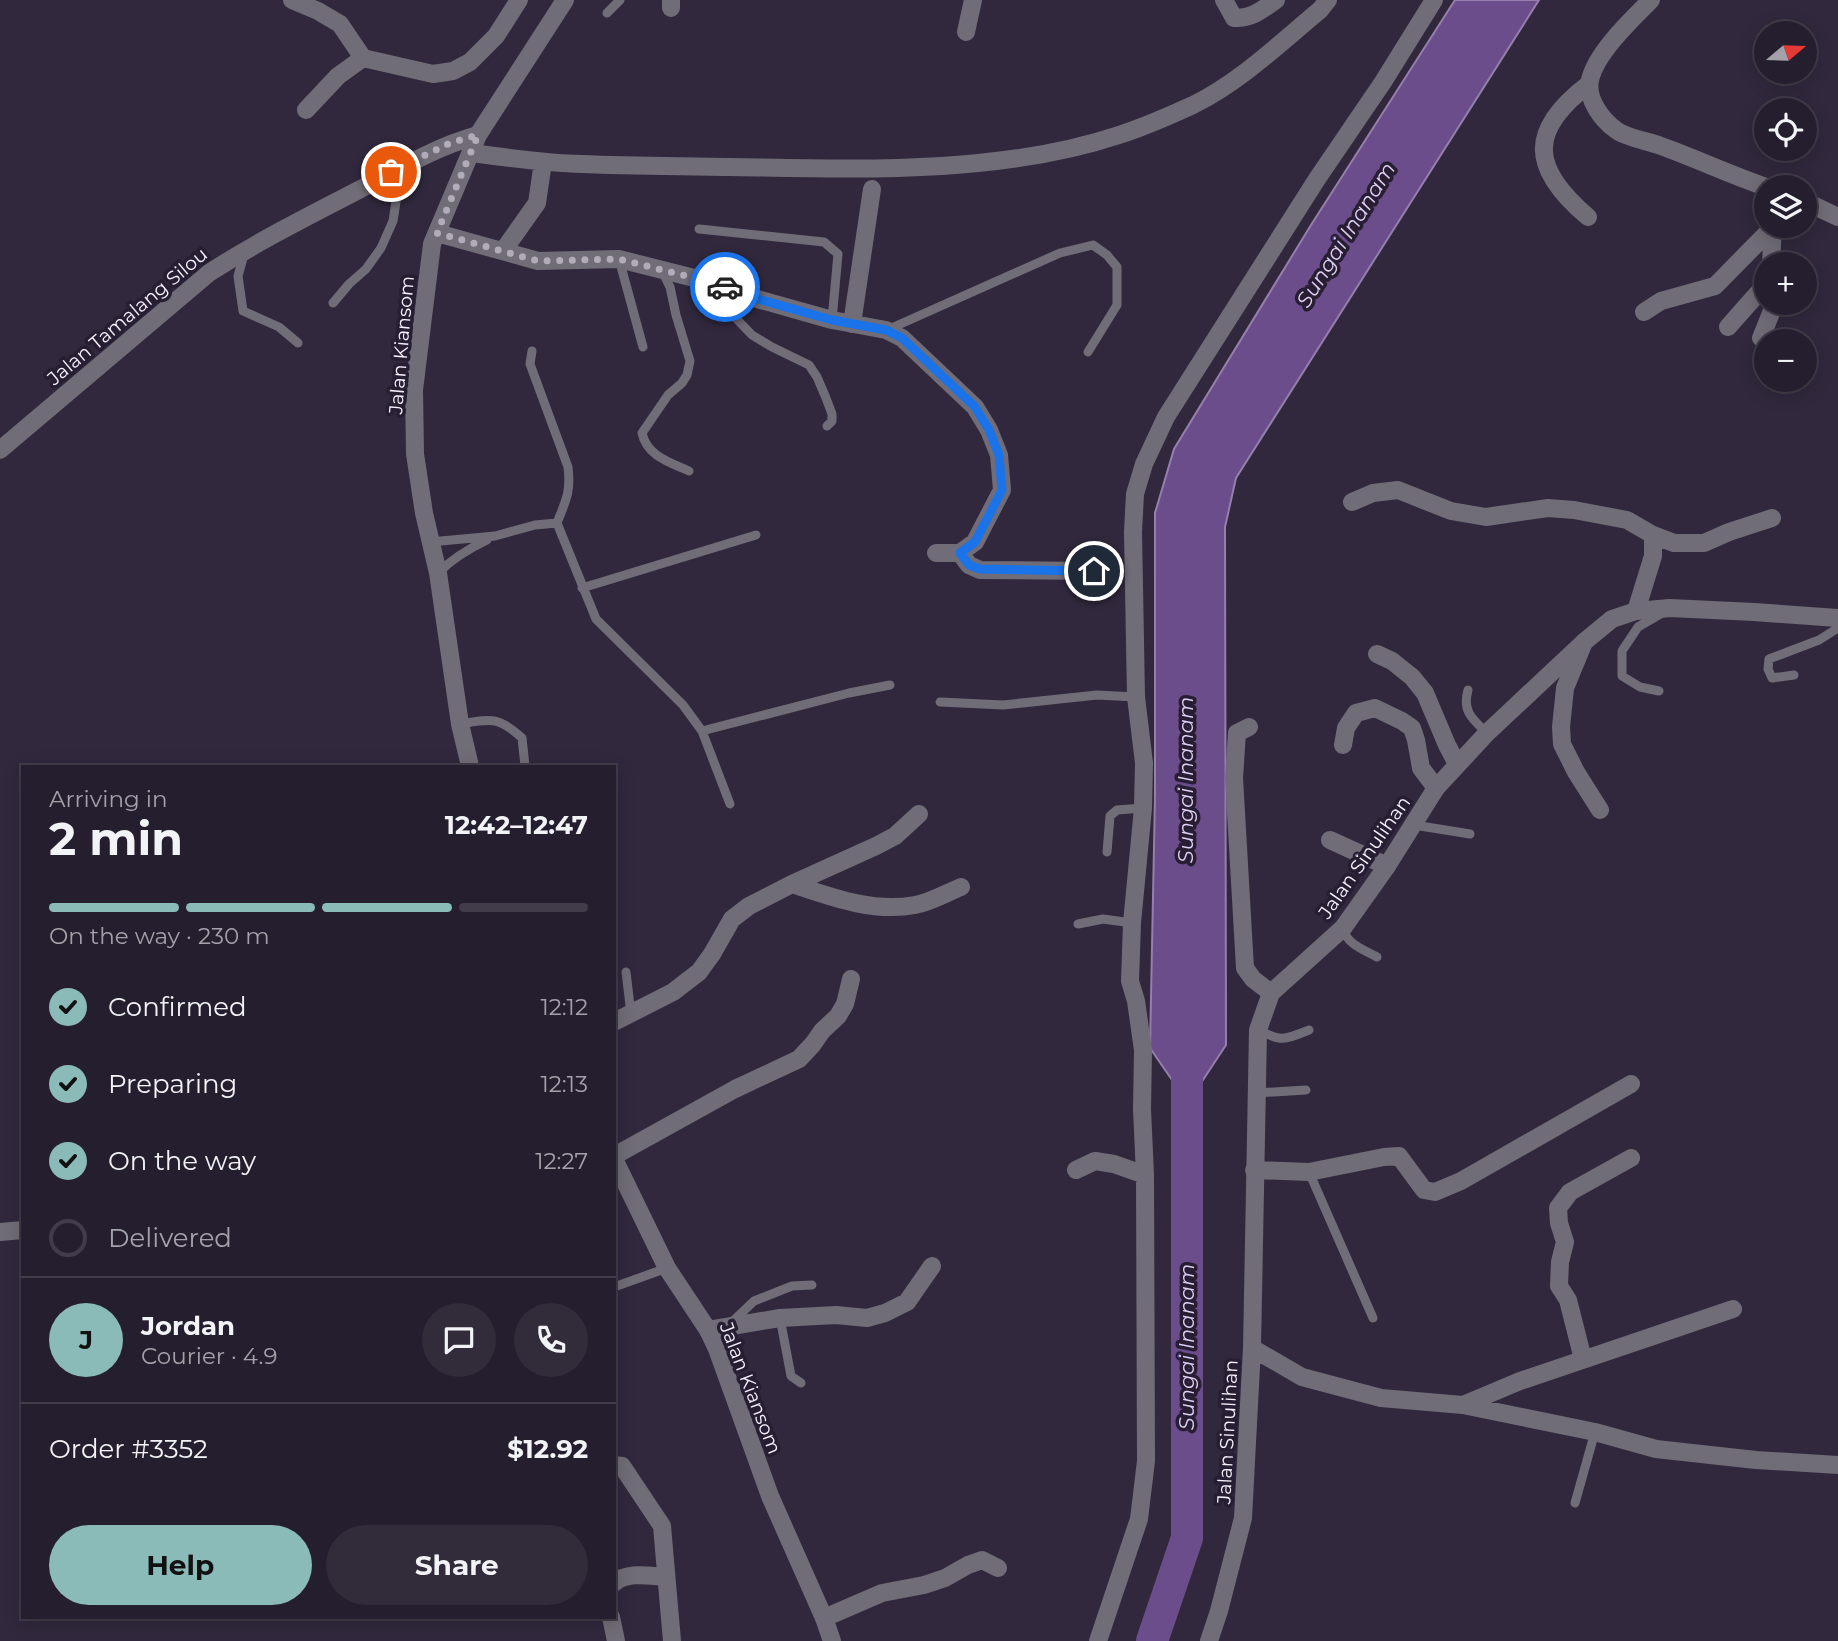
<!DOCTYPE html>
<meta charset="utf-8">
<style>
body{margin:0;font-family:Montserrat,sans-serif;background:#312b3a;color:#f1f3f6;height:100vh;display:flex;flex-direction:column;font-size:26px;white-space:nowrap}
*{box-sizing:border-box;margin:0}
p{font-size:23px;color:#a3a2aa}
.icon{flex:none;width:38px;height:38px;fill:none;stroke:currentColor;stroke-width:2;stroke-linecap:round;stroke-linejoin:round}
.map{position:relative;flex:1;overflow:hidden}
.sheet{position:absolute;left:21px;top:765px;width:595px;height:854px;display:flex;flex-direction:column;background:#251e2e;border-radius:0px;box-shadow:0 4px 18px #0003,0 0 0 2px #423c4a}
.sheet>*{flex:none}
.needle{width:46px;rotate:71deg}
.controls{position:absolute;left:1754px;top:21px;display:grid;gap:14px}
.controls a{display:grid;place-items:center;width:63px;height:63px;border-radius:50%;background:#251e2e;box-shadow:0 4px 18px #0003,0 0 0 2px #423c4a;font-size:35px}
.pin{position:absolute;display:grid;place-items:center;width:60px;height:60px;color:#fff;margin:-30px;border:4px solid #fff;border-radius:50%;box-shadow:0 2px 7px #0007}
.courier{position:absolute;display:grid;place-items:center;width:70px;height:70px;margin:-35px;border:5px solid #1a73e8;border-radius:50%;background:#fff;color:#222;box-shadow:0 2px 9px #0007}
.head em{font-style:normal;font-weight:700}
.head div{display:flex;flex-direction:column-reverse}
.head{display:flex;align-items:center;justify-content:space-between;height:119px;padding:0 28px}
h1{font-size:46px;font-weight:700;line-height:52px}
.bar{display:grid;grid-template-columns:repeat(4,1fr);gap:10px 7px;align-content:center;height:84px;padding:0 28px}
.bar i{height:9px;border-radius:5px;background:#423c4a}
.bar .active{background:#8bbbb9}
.bar p{grid-column:span 4}
.line{display:flex;align-items:center;gap:18px;padding:0 28px;border-top:2px solid #423c4a}
.line div{flex:1}
.round{display:grid;place-items:center;flex:none;width:74px;height:74px;border-radius:37px;background:#312b3a}
ol{padding:0 28px;list-style:none}
li{display:flex;align-items:center;gap:21px;height:77px}
li p{margin-inline-start:auto}
li .icon{padding:7px;border-radius:50%;background:#8bbbb9;color:#111;stroke-width:4}
li:last-child{color:#a3a2aa}
li i{width:38px;height:38px;border:4px solid #423c4a;border-radius:50%}
.cta{display:flex;gap:14px;margin-top:auto;padding:14px 28px}
.cta a{flex:1;height:80px;border-radius:42px;background:#8bbbb9;color:#111;font-size:28px;font-weight:700;line-height:80px;text-align:center}
.cta a+a{background:#312b3a;color:#f1f3f6}
.map>svg:first-child{display:block}
.water{fill:#6a4d8a;stroke:#947fad;stroke-width:2}
.lines{fill:none;stroke-linecap:round;stroke-linejoin:round}
.river{stroke:#6a4d8a;stroke-width:32}
.service{stroke:#716d78;stroke-width:9}
.minor{stroke:#716d78;stroke-width:18}
.tertiary{stroke:#716d78;stroke-width:18}
.done{stroke:#b2acba;stroke-width:7;stroke-dasharray:0 12.6}
.route{stroke:#1a73e8;stroke-width:9}
.labels{text-anchor:middle;stroke-width:7;stroke-linejoin:round;paint-order:stroke}
.street-label{font-size:19px;fill:#f7f3fe;stroke:#271e33}
.water-label{font-size:21px;font-style:italic;fill:#dfcff4;stroke:#271e33}
</style>
<div class="map">
<svg width="1838" height="1641" viewBox="0 0 1838 1641">
<rect width="100%" height="100%" fill="#31283d"/>
<path class="water" d="M 1455,0 L 1539,0 L 1236,478 L 1225,527 L 1226,1045 L 1195,1092 L 1181,1093 L 1150,1048 L 1155,796 L 1155,513 L 1174,449 L 1311,225 Z"/>
<g class="lines">
<path class="river" d="M 1152,1641 L 1187,1538 L 1187,1050"/>
<path class="service" d="M 607,13 L 620,0
M 699,229 L 824,242 L 838,254 L 832,320
M 245,251 L 238,276 L 243,311 L 279,327 L 298,343
M 619,259 L 643,347
M 662,271 L 670,287 L 676,315 L 690,361 L 687,375 L 682,383 L 668,395 L 642,433 C 647,456 669,462 689,471
M 713,286 L 726,308 L 752,335 L 772,347 L 809,365 L 817,377 L 826,398 L 832,414 L 832,421 L 827,426
M 333,303 L 349,284 L 366,269 L 381,248 L 393,221 L 398,189 L 392,172
M 887,330 L 1060,253 L 1093,245 L 1107,255 L 1117,267 L 1117,305 L 1088,352
M 532,351 L 530,364 L 568,467 C 571,492 566,500 557,523
M 430,542 L 495,536 L 535,525 L 557,523 L 596,619 L 683,705 L 702,731 L 730,804
M 438,573 C 453,558 468,549 487,540
M 582,588 L 756,535
M 1794,675 L 1772,678 L 1768,669 L 1769,659 L 1819,640 L 1838,628
M 1468,690 C 1462,711 1472,719 1487,733
M 1659,691 L 1640,687 L 1622,676 L 1622,651 L 1638,627 L 1662,613
M 940,702 L 1003,705 L 1097,695 L 1136,697
M 460,724 C 491,719 498,716 522,738 L 525,766
M 702,731 L 849,693 L 890,685
M 1414,825 L 1470,834
M 1107,852 L 1110,816 L 1117,810 L 1143,808
M 1078,924 L 1103,919 L 1132,923
M 1343,928 C 1346,944 1364,950 1377,957
M 626,972 L 631,1014
M 1258,1030 C 1282,1042 1284,1040 1309,1030
M 1256,1093 L 1306,1090
M 1309,1172 L 1373,1318
M 614,1287 L 667,1268
M 780,1318 L 791,1376 L 801,1383
M 731,1323 L 754,1301 L 792,1286 L 812,1285
M 1575,1503 L 1595,1432"/>
<path class="minor" d="M 292,0 L 318,11 L 340,24 L 363,58
M 1224,0 L 1234,18 C 1251,19 1262,10 1276,0
M 671,8 L 671,0
M 966,32 L 973,0
M 306,110 L 338,76 L 363,58 L 433,74 L 453,71 L 470,62 L 496,36 L 519,0
M 472,153 C 508,158 545,163 582,164 C 631,166 681,166 730,167 C 856,169 999,175 1119,135 C 1144,127 1169,116 1193,105 C 1240,82 1280,43 1320,10 L 1328,0
M 1588,217 C 1530,168 1528,130 1589,84
M 437,233 L 538,261 L 619,259 L 710,282 L 754,298 L 832,320 L 886,330 L 902,338 L 975,407 L 989,430 L 999,455 L 1002,490 L 975,542 L 960,553 L 936,553
M 503,251 L 537,203 L 543,162
M 1771,264 L 1773,226
M 1644,312 L 1661,301 L 1715,286 L 1773,227
M 852,324 L 872,189
M 1728,327 L 1766,284
M 1761,338 L 1775,303
M 0,450 L 209,273 C 255,243 303,219 351,194 C 394,172 432,148 478,135
M 1352,502 L 1373,493 L 1398,490 L 1451,511 L 1486,517 L 1548,508 L 1574,510 L 1627,520 L 1653,535 L 1653,556 L 1636,611
M 1653,535 L 1674,543 L 1704,543 L 1729,532 L 1772,518
M 960,553 L 969,565 L 980,570 L 1094,571
M 1584,642 L 1565,688 L 1561,727 L 1562,744 L 1576,772 L 1600,810
M 1377,654 L 1392,661 L 1412,677 L 1425,693 L 1447,745 L 1457,764
M 1249,727 L 1237,733 L 1234,778 L 1245,968 L 1253,979 L 1271,993
M 1343,745 L 1346,728 L 1356,713 L 1375,708 L 1402,721 L 1412,728 L 1416,740 L 1421,768 L 1436,788
M 1330,840 L 1387,866
M 792,884 C 831,897 873,913 915,905 C 931,902 946,893 961,887
M 614,1022 L 673,992 L 699,972 L 712,954 L 732,919 L 749,906 L 792,884 L 876,846 L 895,836 L 919,814
M 614,1156 L 735,1089 L 799,1059 L 813,1044 L 822,1031 L 838,1016 L 845,1004 L 851,979
M 1076,1170 L 1095,1161 L 1114,1164 L 1145,1175
M 1254,1170 L 1309,1172 L 1384,1157 L 1399,1156 L 1424,1190 L 1435,1192 L 1461,1181 L 1631,1084
M 0,1232 L 23,1230
M 708,1330 L 780,1318 L 836,1315 L 867,1318 L 885,1313 L 907,1302 L 932,1266
M 1583,1359 L 1568,1300 L 1559,1286 L 1560,1262 L 1565,1242 L 1559,1223 L 1558,1208 L 1570,1192 L 1631,1158
M 1463,1405 L 1520,1381 L 1733,1309
M 614,1465 L 622,1466 L 662,1526 L 672,1641
M 614,1583 C 627,1571 649,1576 666,1577
M 611,1617 L 616,1641
M 824,1618 L 882,1593 L 924,1585 L 945,1578 L 968,1565 L 982,1560 L 998,1568
M 1098,1641 L 1139,1519 L 1146,1461 L 1145,1175 L 1142,1109 L 1143,1050 L 1136,1001 L 1130,981 L 1132,923 L 1143,808 L 1144,763 L 1136,697 L 1133,532 L 1135,494 L 1144,464 L 1166,417 L 1317,179 L 1383,82 L 1434,0
M 1209,1641 L 1219,1611 L 1243,1518 L 1252,1348 L 1302,1377 L 1381,1398 L 1463,1405 L 1595,1432 L 1656,1449 L 1756,1460 L 1838,1465"/>
<path class="tertiary" d="M 1651,0 C 1631,20 1596,53 1590,80 C 1586,99 1602,120 1616,130 C 1626,138 1649,141 1661,146 C 1697,159 1731,175 1766,187
M 1804,201 L 1838,217
M 470,766 L 460,724 L 438,573 L 424,513 L 415,454 L 414,390 L 432,244 L 478,135 L 565,0
M 614,1159 L 667,1268 L 708,1330 L 717,1349 L 770,1496 L 824,1618 L 832,1641
M 1252,1348 L 1258,1030 L 1271,993 L 1343,928 L 1387,866 L 1436,788 L 1487,733 L 1584,642 L 1612,619 L 1636,611 L 1670,608 L 1754,612 L 1838,618"/>
</g>
<g class="lines">
<path class="done" d="M 391,172 L 450,143 L 478,135 L 437,233 L 538,261 L 619,259 L 710,282 L 725,287"/>
<path class="route" d="M 725,287 L 754,298 L 832,320 L 886,330 L 902,338 L 975,407 L 989,430 L 999,455 L 1002,490 L 975,542 L 960,553 L 969,565 L 980,569 L 1094,571"/>
</g>
<g class="labels">
<g class="street-label">
<text transform="translate(127 316) rotate(-40)" y="7">Jalan Tamalang Silou</text>
<text transform="translate(401 345) rotate(-85)" y="7">Jalan Kiansom</text>
<text transform="translate(1364 857) rotate(-55)" y="7">Jalan Sinulihan</text>
<text transform="translate(751 1388) rotate(69)" y="7">Jalan Kiansom</text>
<text transform="translate(1227 1432) rotate(-87)" y="7">Jalan Sinulihan</text>
</g>
<g class="water-label">
<text transform="translate(1346 235) rotate(-58)" y="7">Sungai Inanam</text>
<text transform="translate(1186 780) rotate(-90)" y="7">Sungai Inanam</text>
<text transform="translate(1187 1347) rotate(-90)" y="7">Sungai Inanam</text>
</g>
</g>
</svg>
<div class="controls">
<a><svg class="needle" viewBox="-14 -14 28 28"><path d="M0-13l5 13h-10z" fill="#e53935"/><path d="M0 13l5-13h-10z" fill="#a3a2aa"/></svg></a>
<a><svg class="icon" aria-label="locate" viewBox="0 0 24 24"><circle cx="12" cy="12" r="6"/><path d="M12 2v4M12 18v4M2 12h4M18 12h4"/></svg></a>
<a><svg class="icon" aria-label="layers" viewBox="0 0 24 24"><path d="M12 4l9 5-9 5-9-5zM3 14l9 5 9-5"/></svg></a>
<a>+</a>
<a>−</a>
</div>
<div class="pin" style="left:391px;top:172px;background:#ea580c"><svg class="icon" aria-label="bag" viewBox="0 0 24 24"><path d="M5 8h14l-1 12H6zM9 8a3 3 0 0 1 6 0"/></svg></div>
<div class="pin" style="left:1094px;top:571px;background:#1f2937"><svg class="icon" aria-label="home" viewBox="0 0 24 24"><path d="M3 11l9-7 9 7M6 9v11h12V9"/></svg></div>
<div class="courier" style="left:725px;top:287px"><svg class="icon" aria-label="car" viewBox="0 0 24 24"><path d="M5 17H2v-5l4-1 3-4h7l3 4 3 1v5h-3M9 17h6M6 11h13"/><circle cx="7" cy="17" r="2"/><circle cx="17" cy="17" r="2"/></svg></div>
<section class="sheet">
<div class="head"><div><h1>2 min</h1><p>Arriving in</p></div><em>12:42–12:47</em></div>
<div class="bar"><i class="active"></i><i class="active"></i><i class="active"></i><i></i><p>On the way · 230 m</p></div>
<ol>
<li><svg class="icon" aria-label="check" viewBox="0 0 24 24"><path d="M5 12l5 5 9-10"/></svg>Confirmed<p>12:12</p></li>
<li><svg class="icon" aria-label="check" viewBox="0 0 24 24"><path d="M5 12l5 5 9-10"/></svg>Preparing<p>12:13</p></li>
<li><svg class="icon" aria-label="check" viewBox="0 0 24 24"><path d="M5 12l5 5 9-10"/></svg>On the way<p>12:27</p></li>
<li><i></i>Delivered</li>
</ol>
<div class="line" style="height:126px"><b class="round" style="background:#8bbbb9;color:#111">J</b><div><b>Jordan</b><p>Courier · 4.9</p></div><a class="round"><svg class="icon" aria-label="chat" viewBox="0 0 24 24"><path d="M4 5h16v11H9l-5 4z"/></svg></a><a class="round"><svg class="icon" aria-label="phone" viewBox="0 0 24 24"><path d="M5 4h4l2 5-3 2q2 4 5 5l2-3 5 2v4C11 20 4 13 5 4z"/></svg></a></div>
<div class="line" style="height:91px"><div>Order #3352</div><b>$12.92</b></div>
<div class="cta"><a>Help</a><a>Share</a></div>
</section>
</div>
